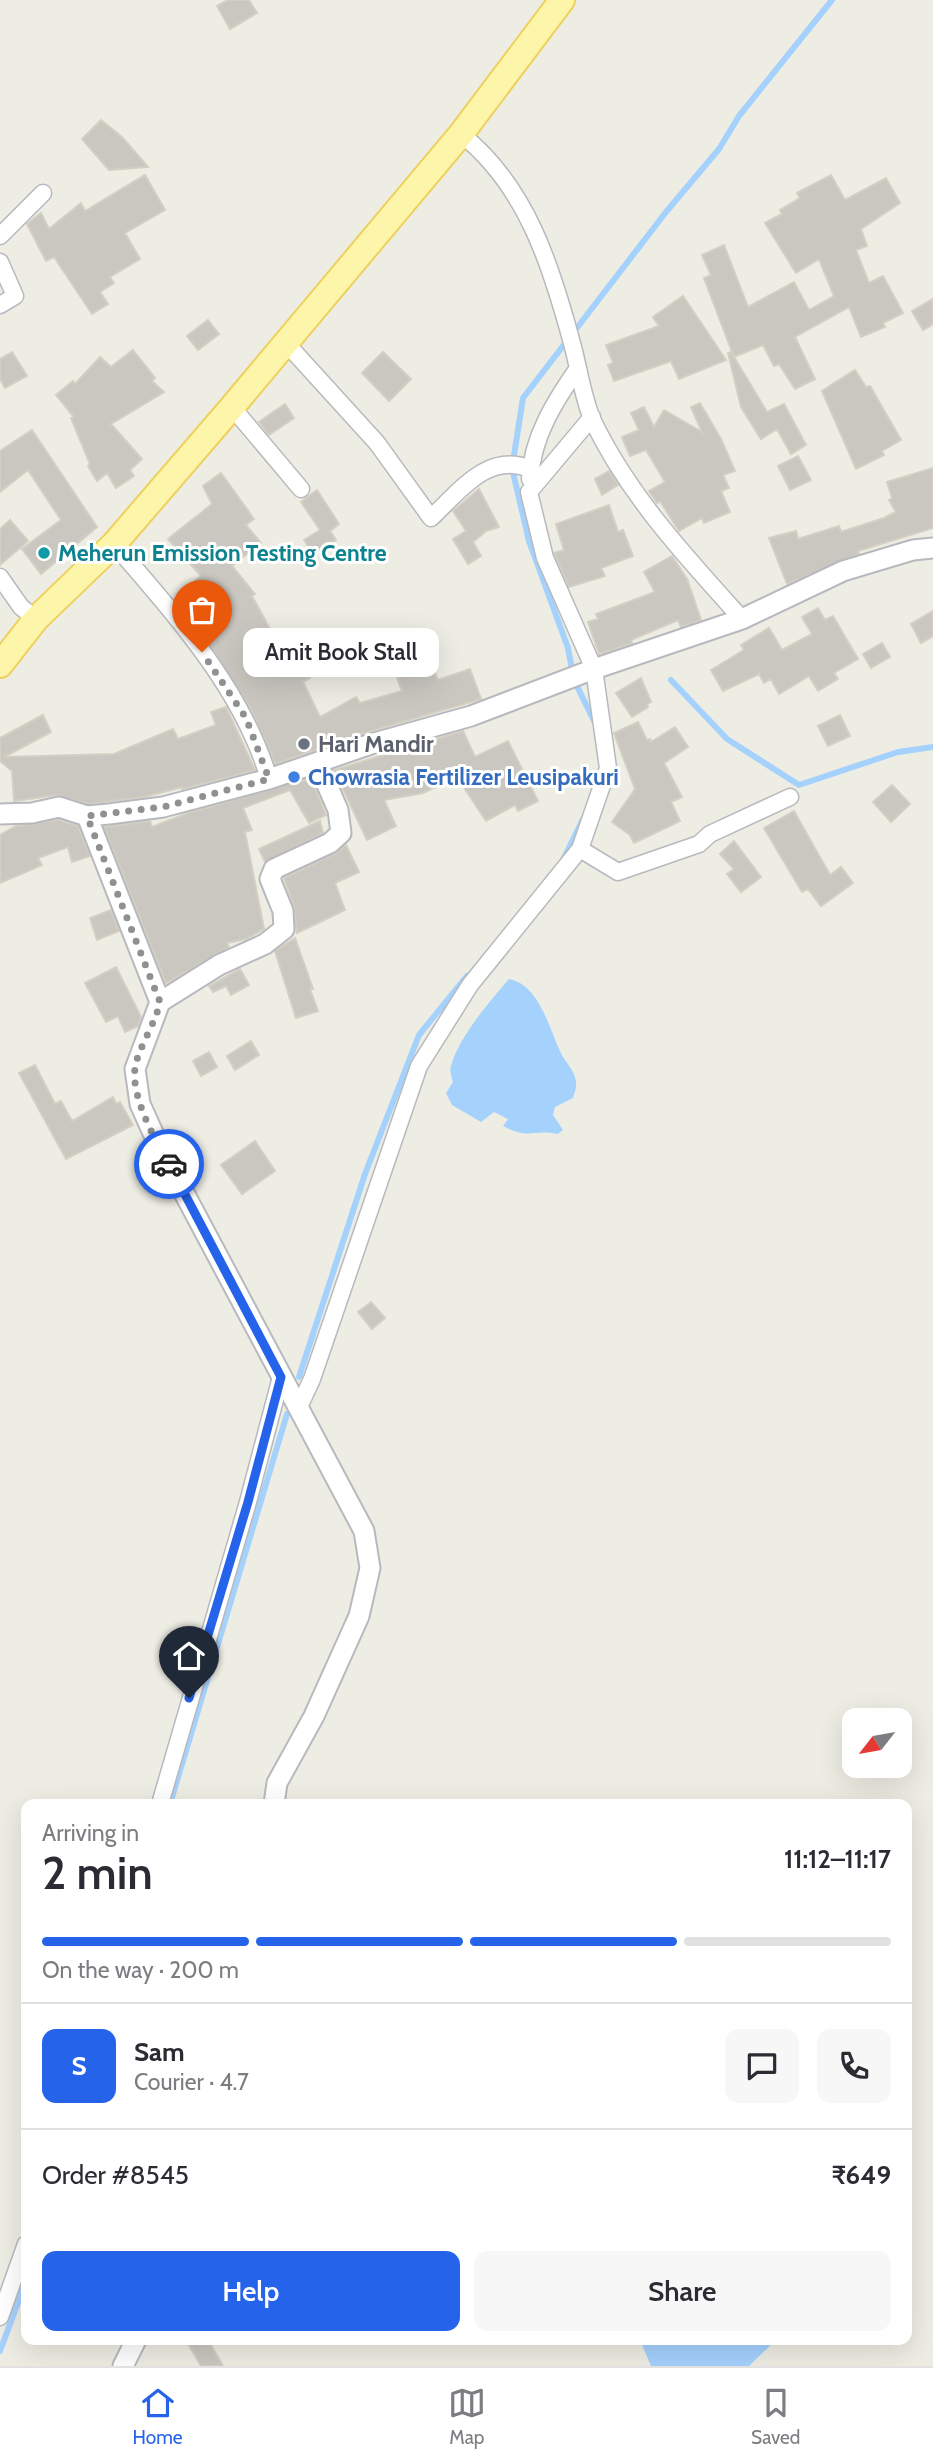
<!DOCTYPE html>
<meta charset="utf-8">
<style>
body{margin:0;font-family:Cabin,sans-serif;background:#f7f7f7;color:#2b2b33;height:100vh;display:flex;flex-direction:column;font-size:26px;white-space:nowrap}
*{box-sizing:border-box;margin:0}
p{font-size:23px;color:#7c7c81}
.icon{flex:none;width:38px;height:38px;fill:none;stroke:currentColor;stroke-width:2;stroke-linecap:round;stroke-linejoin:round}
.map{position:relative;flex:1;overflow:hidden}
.details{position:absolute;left:21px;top:1799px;width:891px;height:546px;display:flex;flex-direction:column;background:#fff;border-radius:14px;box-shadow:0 7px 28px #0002}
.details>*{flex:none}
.needle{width:46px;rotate:239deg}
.tools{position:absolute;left:842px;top:1708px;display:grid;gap:14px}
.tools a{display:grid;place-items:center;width:70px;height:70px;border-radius:14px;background:#fff;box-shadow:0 7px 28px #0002;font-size:35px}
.pin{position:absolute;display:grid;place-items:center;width:60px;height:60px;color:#fff;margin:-72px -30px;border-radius:50% 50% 50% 0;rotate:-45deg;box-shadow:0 0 7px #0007}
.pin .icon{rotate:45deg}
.courier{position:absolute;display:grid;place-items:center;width:70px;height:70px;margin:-35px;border:5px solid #2563eb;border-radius:50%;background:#fff;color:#222;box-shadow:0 2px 9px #0007}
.bubble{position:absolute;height:49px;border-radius:14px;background:#fff;box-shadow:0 7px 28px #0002;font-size:23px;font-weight:600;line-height:49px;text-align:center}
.summary em{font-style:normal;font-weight:600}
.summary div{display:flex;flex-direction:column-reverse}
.summary{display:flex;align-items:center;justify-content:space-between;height:119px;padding:0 21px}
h1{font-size:46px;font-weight:600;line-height:52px}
.bar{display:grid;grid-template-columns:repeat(4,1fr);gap:10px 7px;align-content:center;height:84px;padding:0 21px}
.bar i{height:9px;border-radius:5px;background:#e1e1e2}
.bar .on{background:#2563eb}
.bar p{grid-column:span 4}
.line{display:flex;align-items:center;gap:18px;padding:0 21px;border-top:2px solid #e1e1e2}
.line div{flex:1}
.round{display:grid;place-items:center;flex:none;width:74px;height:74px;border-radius:14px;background:#f7f7f7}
.button{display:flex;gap:14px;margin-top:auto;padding:14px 21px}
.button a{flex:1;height:80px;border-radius:14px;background:#2563eb;color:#fff;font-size:28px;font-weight:600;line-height:80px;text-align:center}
.button a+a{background:#f7f7f7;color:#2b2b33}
.menu{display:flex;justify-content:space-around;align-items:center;height:98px;border-top:2px solid #e1e1e2;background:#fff;font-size:19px;color:#7c7c81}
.menu a{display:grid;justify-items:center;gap:4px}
.menu .on{color:#2563eb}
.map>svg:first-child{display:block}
.water{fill:#a5d1fd}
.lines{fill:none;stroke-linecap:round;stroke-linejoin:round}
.stream{stroke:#a5d1fd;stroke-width:6}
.building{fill:#cac7c1;stroke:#d3cfc2;stroke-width:2}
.minor-casing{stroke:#b7b9be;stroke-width:19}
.tertiary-casing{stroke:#b7b9be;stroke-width:23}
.primary-casing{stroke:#efd05d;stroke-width:28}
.minor{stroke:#fff;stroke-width:16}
.tertiary{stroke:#fff;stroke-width:19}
.primary{stroke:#fdf6aa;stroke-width:24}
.done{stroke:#8f9191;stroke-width:7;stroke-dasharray:0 12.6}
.route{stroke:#2563eb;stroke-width:9}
.culture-dot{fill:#0f9aa8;stroke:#fff;stroke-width:2.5}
.worship-dot{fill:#6b7280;stroke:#fff;stroke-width:2.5}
.shop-dot{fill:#3f7fe0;stroke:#fff;stroke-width:2.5}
.labels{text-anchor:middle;stroke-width:6;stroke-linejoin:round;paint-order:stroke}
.culture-label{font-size:23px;font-weight:bold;fill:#0d838f;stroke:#fff;text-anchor:start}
.worship-label{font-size:23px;font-weight:bold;fill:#5b616d;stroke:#fff;text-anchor:start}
.shop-label{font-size:23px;font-weight:bold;fill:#366cbe;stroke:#fff;text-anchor:start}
</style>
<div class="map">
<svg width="933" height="2366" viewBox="0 0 933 2366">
<rect width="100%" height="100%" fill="#eeede4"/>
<path class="water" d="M 509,979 C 540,985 549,1029 561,1053 C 566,1064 575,1070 576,1082 C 577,1088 574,1093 573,1098 L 555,1107 L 553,1115 L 563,1130 L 558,1134 C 532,1129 529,1140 503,1126 L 508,1119 L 494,1112 L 481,1122 L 452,1105 L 446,1093 L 453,1082 C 452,1078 449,1071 451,1066 C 458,1038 490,1001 509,979 Z
M 640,2340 L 776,2340 L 749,2366 L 651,2366 Z"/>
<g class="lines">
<path class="stream" d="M 671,680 L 727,739 L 799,785 L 898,752 L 933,747
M 596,725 L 574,680 L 568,648 L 529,541 L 512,468 L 523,398 L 666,212 L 719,149 L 739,116 L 832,0
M 563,860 L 583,819
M 299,1377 L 365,1174 L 419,1035 L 467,976
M 170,1804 L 287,1414
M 0,2351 L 26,2281"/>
</g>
<path class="building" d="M 228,0 L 249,0 L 257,13 L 230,29 L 217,6 Z
M 101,120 L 123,138 L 148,167 L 109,170 L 82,139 Z
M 145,175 L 165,210 L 125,233 L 140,259 L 110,277 L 114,283 L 100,292 L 108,304 L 92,314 L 54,257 L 46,261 L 27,224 L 41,213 L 49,229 L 81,203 L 85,211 Z
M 831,175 L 845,200 L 886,178 L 900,203 L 861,229 L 867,246 L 856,250 L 869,283 L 883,276 L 903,313 L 883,323 L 885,327 L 861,337 L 849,307 L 795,337 L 815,379 L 795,389 L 779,364 L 774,366 L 763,345 L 734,357 L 704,278 L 711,275 L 702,255 L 724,245 L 748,307 L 794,282 L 809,310 L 834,296 L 819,259 L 796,273 L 765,223 L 782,214 L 780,210 L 800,198 L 797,193 Z
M 683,296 L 726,360 L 679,379 L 671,361 L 614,381 L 608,365 L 613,363 L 606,345 L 659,326 L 653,317 Z
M 933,299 L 933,324 L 923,330 L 912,311 Z
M 208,320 L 219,334 L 198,350 L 187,336 Z
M 133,350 L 155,378 L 152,381 L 164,392 L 111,424 L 142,459 L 130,470 L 134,476 L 116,488 L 107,473 L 97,481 L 88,466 L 90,464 L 71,418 L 74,417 L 56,395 L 73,381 L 75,384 L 100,357 L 111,367 Z
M 12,352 L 27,376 L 5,388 L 0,379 L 0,359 Z
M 383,352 L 411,379 L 389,401 L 362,373 Z
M 731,352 L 767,412 L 784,404 L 806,445 L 791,454 L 777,429 L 761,439 L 741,407 L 728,353 Z
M 855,370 L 866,387 L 870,386 L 901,440 L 882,451 L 884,455 L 856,469 L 822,391 Z
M 700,403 L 721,439 L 735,471 L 723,475 L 729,488 L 721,491 L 730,512 L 704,523 L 702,518 L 679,531 L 660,501 L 657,503 L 649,491 L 665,482 L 646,450 L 630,456 L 622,437 L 639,430 L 631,413 L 644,407 L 654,427 L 664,410 L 702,432 L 691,407 Z
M 285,404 L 294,418 L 269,435 L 259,422 Z
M 32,430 L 97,527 L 41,574 L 22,549 L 61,520 L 28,470 L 0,492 L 0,451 Z
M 798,456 L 811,480 L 790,490 L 778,466 Z
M 933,468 L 933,528 L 858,551 L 859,554 L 787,584 L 769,538 L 796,531 L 798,539 L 839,526 L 841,532 L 884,518 L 896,512 L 889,500 L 892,498 L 887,482 Z
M 609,471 L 618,485 L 602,495 L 595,479 Z
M 221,473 L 254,519 L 246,525 L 261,543 L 232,566 L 255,594 L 252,596 L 282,651 L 292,646 L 310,678 L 303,682 L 320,717 L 356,697 L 360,703 L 402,691 L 397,678 L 431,664 L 438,680 L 470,669 L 481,699 L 368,732 L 275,764 L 251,709 L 204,637 L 212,631 L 181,593 L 201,576 L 168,539 L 212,504 L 203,486 Z
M 479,489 L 499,527 L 486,531 L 473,542 L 481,556 L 468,564 L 453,539 L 466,531 L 453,511 Z
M 317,490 L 339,524 L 330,531 L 336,540 L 313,554 L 304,540 L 320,530 L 301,502 Z
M 609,505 L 618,532 L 623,530 L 633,556 L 601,568 L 605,576 L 569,587 L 554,553 L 564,550 L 556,524 Z
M 10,520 L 28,541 L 0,565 L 0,529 Z
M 672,556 L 687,579 L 701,620 L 681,627 L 678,620 L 631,640 L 632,643 L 599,654 L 588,622 L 598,619 L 596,614 L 655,592 L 644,572 Z
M 818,608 L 825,620 L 833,616 L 858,659 L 834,673 L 838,679 L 818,691 L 809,676 L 779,694 L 771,679 L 764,683 L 759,674 L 723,691 L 711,670 L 744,650 L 741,645 L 769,628 L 782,650 L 812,634 L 802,617 Z
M 933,611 L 933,636 L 921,643 L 911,624 Z
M 882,643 L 890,657 L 871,668 L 863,654 Z
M 641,678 L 651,702 L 647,704 L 648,707 L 632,717 L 616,693 Z
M 226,707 L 255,770 L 182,789 L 182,787 L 144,797 L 88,804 L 57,795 L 14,801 L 12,771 L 0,761 L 0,738 L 43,715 L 51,732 L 4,757 L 114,754 L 173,729 L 178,739 L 216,725 L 211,712 Z
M 840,715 L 850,736 L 828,746 L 818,726 Z
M 638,722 L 647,740 L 650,739 L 651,742 L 675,727 L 688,747 L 664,763 L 682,797 L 671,802 L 680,821 L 634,843 L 630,835 L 612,822 L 635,789 L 614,733 Z
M 463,731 L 475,757 L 508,741 L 538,801 L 518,811 L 515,805 L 486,821 L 457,777 L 423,793 L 384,800 L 396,826 L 367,840 L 334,770 Z
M 311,778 L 326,815 L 309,823 L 290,790 L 243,808 L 252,830 L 245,832 L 264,929 L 246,939 L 227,943 L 229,947 L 166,983 L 104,827 L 150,821 L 152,827 L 188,813 Z
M 892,785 L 910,804 L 891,822 L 873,802 Z
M 794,811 L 830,875 L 841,867 L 853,883 L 821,906 L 808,889 L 802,892 L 764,828 Z
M 58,820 L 78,826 L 90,856 L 72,862 L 68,847 L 38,858 L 42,865 L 0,883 L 0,835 L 16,826 Z
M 320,821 L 323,833 L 265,862 L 259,849 Z
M 734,841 L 761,877 L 741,892 L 727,874 L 734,869 L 720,854 Z
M 346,845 L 359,872 L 335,883 L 345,910 L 297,933 L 294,907 L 284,878 L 335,854 Z
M 111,910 L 119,931 L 97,940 L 90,918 Z
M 295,938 L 313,989 L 310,989 L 318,1011 L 296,1018 L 275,951 Z
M 116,967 L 141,1017 L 138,1026 L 125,1032 L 118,1016 L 106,1022 L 85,983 Z
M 240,969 L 249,985 L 231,995 L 226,986 L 213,992 L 209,986 Z
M 251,1041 L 259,1055 L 235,1070 L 227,1056 Z
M 209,1052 L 217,1067 L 201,1076 L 193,1061 Z
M 35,1065 L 55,1104 L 61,1101 L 72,1121 L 113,1097 L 116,1104 L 120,1102 L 133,1125 L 66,1159 L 19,1073 Z
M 255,1141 L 275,1171 L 242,1194 L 221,1165 Z
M 371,1302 L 385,1318 L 372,1329 L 358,1312 Z
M 186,2340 L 208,2340 L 223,2366 L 201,2366 Z"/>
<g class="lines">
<g class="minor-casing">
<path id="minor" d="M 461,134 C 527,186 552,268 573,347 C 579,370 583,397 592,419 C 628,495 687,558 742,619
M 0,236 L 43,193
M 0,262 L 15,296 L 0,305
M 286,343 L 377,443 L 431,518 C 459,492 488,451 530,469
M 232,407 L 301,489
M 530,479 C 532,437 555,401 578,368
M 114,544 C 175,615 242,688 269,779
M 0,577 L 21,607 L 36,619
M 580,849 L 618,872 L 699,844 L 710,834 L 790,797
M 298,1409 L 312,1379 L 419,1066 L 470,985 L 580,849 L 608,768 L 594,669 L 545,558 L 529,492 L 592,417
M 160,1804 L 248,1502 L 281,1377
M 0,2317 L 26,2244"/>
</g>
<g class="tertiary-casing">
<path id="tertiary" d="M 0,814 L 32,813 L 59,807 L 87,816 L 109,814 L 163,807 L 269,779 L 371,744 L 471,716 L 594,669 L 742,619 L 843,571 L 913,550 L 933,548
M 87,816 L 160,1002 L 135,1069 L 140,1104 L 158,1144 L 364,1531 L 370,1568 L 359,1616 L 314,1716 L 277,1783 L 274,1804
M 160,1002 L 219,965 L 265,944 L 284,929 L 283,911 L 270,879 L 274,869 L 330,843 L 341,833 L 338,810 L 318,764
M 123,2366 L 136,2340"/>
</g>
<g class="primary-casing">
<path id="primary" d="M 0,665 L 36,619 L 114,544 L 232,407 L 461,134 L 562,0"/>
</g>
<use href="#minor" class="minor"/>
<use href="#tertiary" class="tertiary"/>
<use href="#primary" class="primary"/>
</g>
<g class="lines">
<path class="done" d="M 169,1164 C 155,1140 131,1097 135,1068 C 138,1048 155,1025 160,1002 L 87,816 L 163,807 L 269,779 L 246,718 L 202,652"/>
<path class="route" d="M 169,1164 L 281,1377 L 248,1502 L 189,1698"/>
</g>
<circle class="culture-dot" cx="44" cy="553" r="7"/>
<circle class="worship-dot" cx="304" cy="744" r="7"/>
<circle class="shop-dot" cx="294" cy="777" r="7"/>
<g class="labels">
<g class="culture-label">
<text x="58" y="561">Meherun Emission Testing Centre</text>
</g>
<g class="worship-label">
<text x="318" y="752">Hari Mandir</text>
</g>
<g class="shop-label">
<text x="308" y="785">Chowrasia Fertilizer Leusipakuri</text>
</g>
</g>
</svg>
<div class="tools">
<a><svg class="needle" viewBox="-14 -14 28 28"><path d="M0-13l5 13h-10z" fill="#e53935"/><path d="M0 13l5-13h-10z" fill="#7c7c81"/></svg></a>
</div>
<div class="pin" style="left:202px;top:652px;background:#ea580c"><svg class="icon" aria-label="bag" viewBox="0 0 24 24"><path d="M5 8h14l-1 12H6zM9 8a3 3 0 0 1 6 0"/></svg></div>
<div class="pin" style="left:189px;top:1698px;background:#1f2937"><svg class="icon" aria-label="home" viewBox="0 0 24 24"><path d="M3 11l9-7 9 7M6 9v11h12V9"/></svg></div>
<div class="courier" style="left:169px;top:1164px"><svg class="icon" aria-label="car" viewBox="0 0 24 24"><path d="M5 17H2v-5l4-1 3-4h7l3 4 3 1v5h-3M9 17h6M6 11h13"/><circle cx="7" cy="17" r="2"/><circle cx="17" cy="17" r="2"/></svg></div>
<div class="bubble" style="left:243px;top:628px;width:196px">Amit Book Stall</div>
<section class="details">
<div class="summary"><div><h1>2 min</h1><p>Arriving in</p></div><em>11:12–11:17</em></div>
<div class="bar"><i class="on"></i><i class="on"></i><i class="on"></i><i></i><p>On the way · 200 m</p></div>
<div class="line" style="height:126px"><b class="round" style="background:#2563eb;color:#fff">S</b><div><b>Sam</b><p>Courier · 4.7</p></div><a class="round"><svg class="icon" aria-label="chat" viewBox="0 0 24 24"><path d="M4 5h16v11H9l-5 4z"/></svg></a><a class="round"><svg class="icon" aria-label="phone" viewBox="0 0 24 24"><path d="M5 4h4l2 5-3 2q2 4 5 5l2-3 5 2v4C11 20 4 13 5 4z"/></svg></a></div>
<div class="line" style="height:91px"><div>Order #8545</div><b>₹649</b></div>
<div class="button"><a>Help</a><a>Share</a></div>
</section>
</div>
<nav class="menu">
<a class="on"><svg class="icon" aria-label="home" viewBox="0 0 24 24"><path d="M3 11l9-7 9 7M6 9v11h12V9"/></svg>Home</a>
<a><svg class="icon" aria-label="map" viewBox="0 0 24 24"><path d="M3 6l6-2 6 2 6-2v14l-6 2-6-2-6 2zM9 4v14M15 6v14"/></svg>Map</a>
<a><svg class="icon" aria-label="saved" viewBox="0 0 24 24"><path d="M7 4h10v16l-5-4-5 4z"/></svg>Saved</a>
</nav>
